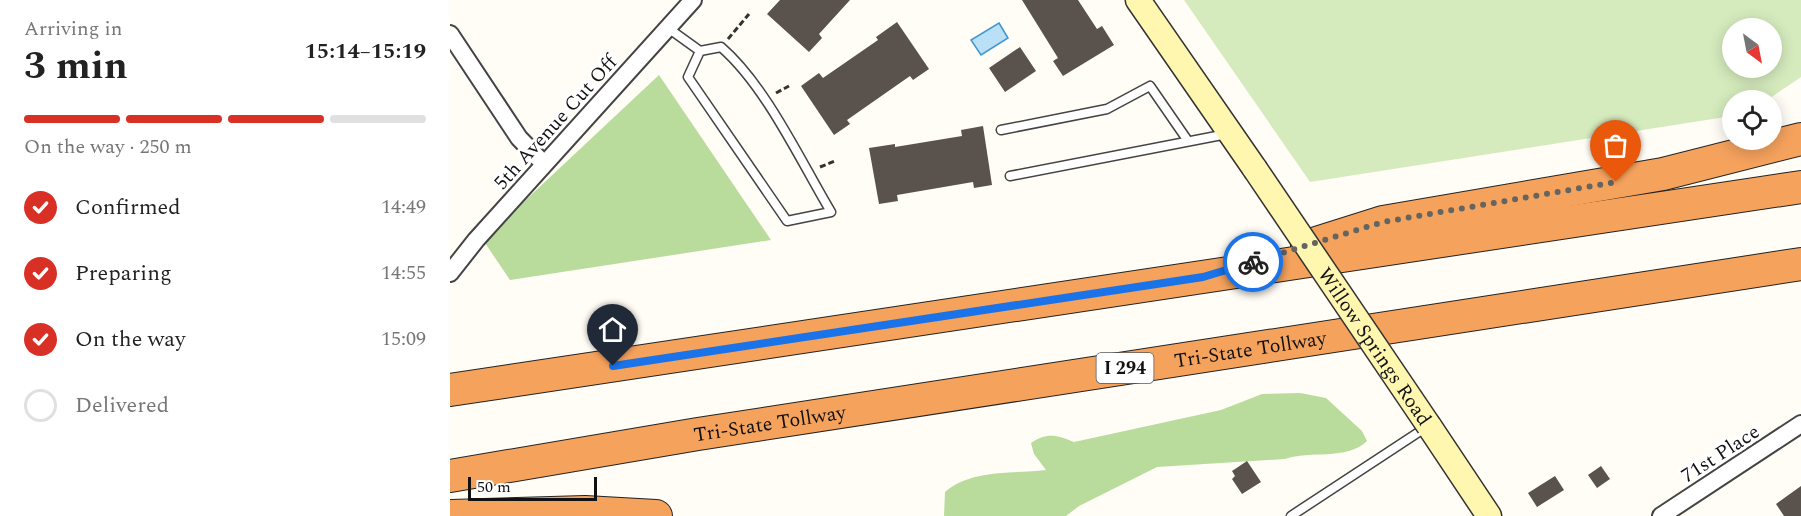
<!DOCTYPE html>
<meta charset="utf-8">
<style>
body{margin:0;font-family:Spectral,serif;background:#f2f2f2;color:#222;height:100vh;display:flex;flex-direction:column;font-size:22px;white-space:nowrap}
*{box-sizing:border-box;margin:0}
p{font-size:20px;color:#767676}
.icon{flex:none;width:33px;height:33px;fill:none;stroke:currentColor;stroke-width:2;stroke-linecap:round;stroke-linejoin:round}
.map{position:relative;flex:1;overflow:hidden}
.drawer{display:flex;flex-direction:column;background:#fff;width:450px}
.drawer>*{flex:none}
.needle{width:39px;rotate:148deg}
.tools{position:absolute;left:1272px;top:18px;display:grid;gap:12px}
.tools a{display:grid;place-items:center;width:60px;height:60px;border-radius:50%;background:#fff;box-shadow:0 3px 15px #0003;font-size:30px}
.scale{position:absolute;left:18px;bottom:15px;width:129px;box-sizing:border-box;padding-left:6px;border:3px solid #111;border-top:0;font-size:16px;line-height:21px;white-space:nowrap;color:#111;-webkit-text-stroke:4px #fff;paint-order:stroke}
.pin{position:absolute;display:grid;place-items:center;width:51px;height:51px;color:#fff;margin:-62px -26px;border-radius:50% 50% 50% 0;rotate:-45deg;box-shadow:0 0 6px #0007}
.pin .icon{rotate:45deg}
.courier{position:absolute;display:grid;place-items:center;width:60px;height:60px;margin:-30px;border:4px solid #1a73e8;border-radius:50%;background:#fff;color:#222;box-shadow:0 2px 8px #0007}
.summary em{font-style:normal;font-weight:700}
.summary div{display:flex;flex-direction:column-reverse}
.summary{display:flex;align-items:center;justify-content:space-between;height:102px;padding:0 24px}
h1{font-size:39px;font-weight:700;line-height:45px}
.bar{display:grid;grid-template-columns:repeat(4,1fr);gap:9px 6px;align-content:center;height:72px;padding:0 24px}
.bar i{height:8px;border-radius:4px;background:#e0e0e0}
.bar .active{background:#d93025}
.bar p{grid-column:span 4}
ol{padding:0 24px;list-style:none}
li{display:flex;align-items:center;gap:18px;height:66px}
li p{margin-inline-start:auto}
li .icon{padding:6px;border-radius:50%;background:#d93025;color:#fff;stroke-width:4}
li:last-child{color:#767676}
li i{width:33px;height:33px;border:3px solid #e0e0e0;border-radius:50%}
main{display:flex;flex:1;min-height:0}
.map>svg:first-child{display:block}
.green{fill:#d5ebbd;fill-rule:evenodd}
.forest{fill:#b9dc9c}
.water{fill:#b9e0f7;stroke:#3f96cf;stroke-width:1.5}
.building{fill:#5a524d}
.lines{fill:none;stroke-linecap:round;stroke-linejoin:round}
.lane-casing{stroke:#444;stroke-width:11}
.street-casing{stroke:#444;stroke-width:20}
.secondary-casing{stroke:#333;stroke-width:27}
.highway-casing{stroke:#222;stroke-width:34}
.path{stroke:#333;stroke-width:3;stroke-dasharray:6 3;stroke-linecap:butt}
.lane{stroke:#fff;stroke-width:8}
.street{stroke:#fff;stroke-width:16}
.secondary{stroke:#fff6b0;stroke-width:24}
.highway{stroke:#f5a25d;stroke-width:32}
.secondary-bridge-casing{stroke:#333;stroke-width:27;stroke-linecap:butt}
.secondary-bridge{stroke:#fff6b0;stroke-width:24}
.done{stroke:#646461;stroke-width:6;stroke-dasharray:0 10.8}
.route{stroke:#1a73e8;stroke-width:8}
.labels{text-anchor:middle;stroke-width:6;stroke-linejoin:round;paint-order:stroke}
.shield{fill:#fff;stroke:#585858;stroke-width:1.5}
.shield-label{font-size:18px;font-weight:bold;fill:#111}
.street-label{font-size:20px;fill:#111;stroke:#fff}
</style>
<main>
<section class="drawer">
<div class="summary"><div><h1>3 min</h1><p>Arriving in</p></div><em>15:14–15:19</em></div>
<div class="bar"><i class="active"></i><i class="active"></i><i class="active"></i><i></i><p>On the way · 250 m</p></div>
<ol>
<li><svg class="icon" aria-label="check" viewBox="0 0 24 24"><path d="M5 12l5 5 9-10"/></svg>Confirmed<p>14:49</p></li>
<li><svg class="icon" aria-label="check" viewBox="0 0 24 24"><path d="M5 12l5 5 9-10"/></svg>Preparing<p>14:55</p></li>
<li><svg class="icon" aria-label="check" viewBox="0 0 24 24"><path d="M5 12l5 5 9-10"/></svg>On the way<p>15:09</p></li>
<li><i></i>Delivered</li>
</ol>
</section>
<div class="map">
<svg width="1351" height="516" viewBox="0 0 1351 516">
<rect width="100%" height="100%" fill="#fffdf5"/>
<path class="green" d="M 734,0 L 1351,0 L 1351,77 L 1317,100 L 1282,100 L 1282,116 L 860,182 ZM 1282,28 L 1322,28 L 1322,68 L 1282,68 Z"/>
<path class="forest" d="M 209,75 L 321,240 L 60,280 L 33,240 Z
M 850,393 L 876,398 L 912,431 L 917,441 C 896,461 860,450 835,459 L 707,467 L 629,506 L 616,516 L 494,516 L 495,492 C 521,469 564,474 596,470 L 584,454 L 581,443 C 596,432 608,435 624,442 L 771,410 L 812,394 Z"/>
<path class="water" d="M 549,23 L 558,38 L 531,55 L 521,40 Z"/>
<path class="building" d="M 330,0 L 400,0 L 369,34 L 372,38 L 359,52 L 317,14 Z
M 572,0 L 628,0 L 647,29 L 652,26 L 664,45 L 613,76 L 603,61 L 608,58 Z
M 447,22 L 479,69 L 463,80 L 460,76 L 397,120 L 400,124 L 384,135 L 351,86 L 369,73 L 373,78 L 428,40 L 426,37 Z
M 570,47 L 586,71 L 555,92 L 539,68 Z
M 533,126 L 542,185 L 524,188 L 523,182 L 447,195 L 448,201 L 429,204 L 419,148 L 445,144 L 445,147 L 512,136 L 511,130 Z
M 797,461 L 811,482 L 792,494 L 782,479 L 785,476 L 782,471 Z
M 1151,466 L 1160,479 L 1147,488 L 1138,475 Z
M 1105,476 L 1114,490 L 1087,507 L 1078,493 Z
M 1351,486 L 1351,516 L 1334,516 L 1326,504 Z"/>
<g class="lines">
<g class="lane-casing">
<path id="lane" d="M 218,28 L 250,51 L 271,47 C 316,86 350,160 381,212 L 337,221 L 238,77 L 250,51
M 551,130 L 657,109 L 700,86 L 738,141
M 560,176 L 777,134
M 841,516 L 978,426"/>
</g>
<g class="street-casing">
<path id="street" d="M 0,34 L 69,138 L 94,164
M 0,273 L 26,240 L 243,0
M 1211,516 L 1351,424"/>
</g>
<g class="secondary-casing">
<path id="secondary" d="M 688,0 L 805,169
M 979,426 L 1039,516"/>
</g>
<g class="highway-casing">
<g id="highway">
<path d="M 857,246 L 933,222 L 1213,174 L 1351,139"/>
<path d="M 0,390 L 1351,187"/>
<path id="s1" d="M 0,476 L 248,434 L 1351,264"/>
<path d="M 0,516 L 135,512 L 206,516"/>
</g>
</g>
<path class="path" d="M 278,39 L 299,14
M 326,93 L 339,86
M 370,167 L 385,161"/>
<use href="#lane" class="lane"/>
<use href="#street" class="street"/>
<use href="#secondary" class="secondary"/>
<use href="#highway" class="highway"/>
<g class="secondary-bridge-casing">
<g id="secondary-bridge">
<path id="s2" d="M 805,169 L 979,426"/>
</g>
</g>
<use href="#secondary-bridge" class="secondary-bridge"/>
</g>
<g class="lines">
<path class="done" d="M 803,262 L 933,222 L 1166,182"/>
<path class="route" d="M 163,366 L 753,277 L 803,262"/>
</g>
<g class="labels">
<rect class="shield" x="646.5" y="353" width="57" height="30" rx="4.5"/>
<g class="shield-label">
<text x="675" y="374">I 294</text>
</g>
<g class="street-label">
<text transform="translate(105 122) rotate(-48)" y="7">5th Avenue Cut Off</text>
<text dy="7" stroke="none"><textPath href="#s2" startOffset="214">Willow Springs Road</textPath></text>
<text dy="7" stroke="none"><textPath href="#s1" startOffset="810">Tri-State Tollway</textPath></text>
<text dy="7" stroke="none"><textPath href="#s1" startOffset="324">Tri-State Tollway</textPath></text>
<text transform="translate(1270 453) rotate(-33)" y="7">71st Place</text>
</g>
</g>
</svg>
<div class="tools">
<a><svg class="needle" viewBox="-14 -14 28 28"><path d="M0-13l5 13h-10z" fill="#e53935"/><path d="M0 13l5-13h-10z" fill="#767676"/></svg></a>
<a><svg class="icon" aria-label="locate" viewBox="0 0 24 24"><circle cx="12" cy="12" r="6"/><path d="M12 2v4M12 18v4M2 12h4M18 12h4"/></svg></a>
</div>
<div class="scale">50 m</div>
<div class="pin" style="left:1166px;top:182px;background:#ea580c"><svg class="icon" aria-label="bag" viewBox="0 0 24 24"><path d="M5 8h14l-1 12H6zM9 8a3 3 0 0 1 6 0"/></svg></div>
<div class="pin" style="left:163px;top:366px;background:#1f2937"><svg class="icon" aria-label="home" viewBox="0 0 24 24"><path d="M3 11l9-7 9 7M6 9v11h12V9"/></svg></div>
<div class="courier" style="left:803px;top:262px"><svg class="icon" aria-label="bike" viewBox="0 0 24 24"><circle cx="6" cy="16" r="4"/><circle cx="18" cy="16" r="4"/><path d="M6 16l4-8h5l3 8M10 8l3 8H6M13 5h3"/></svg></div>
</div>
</main>
